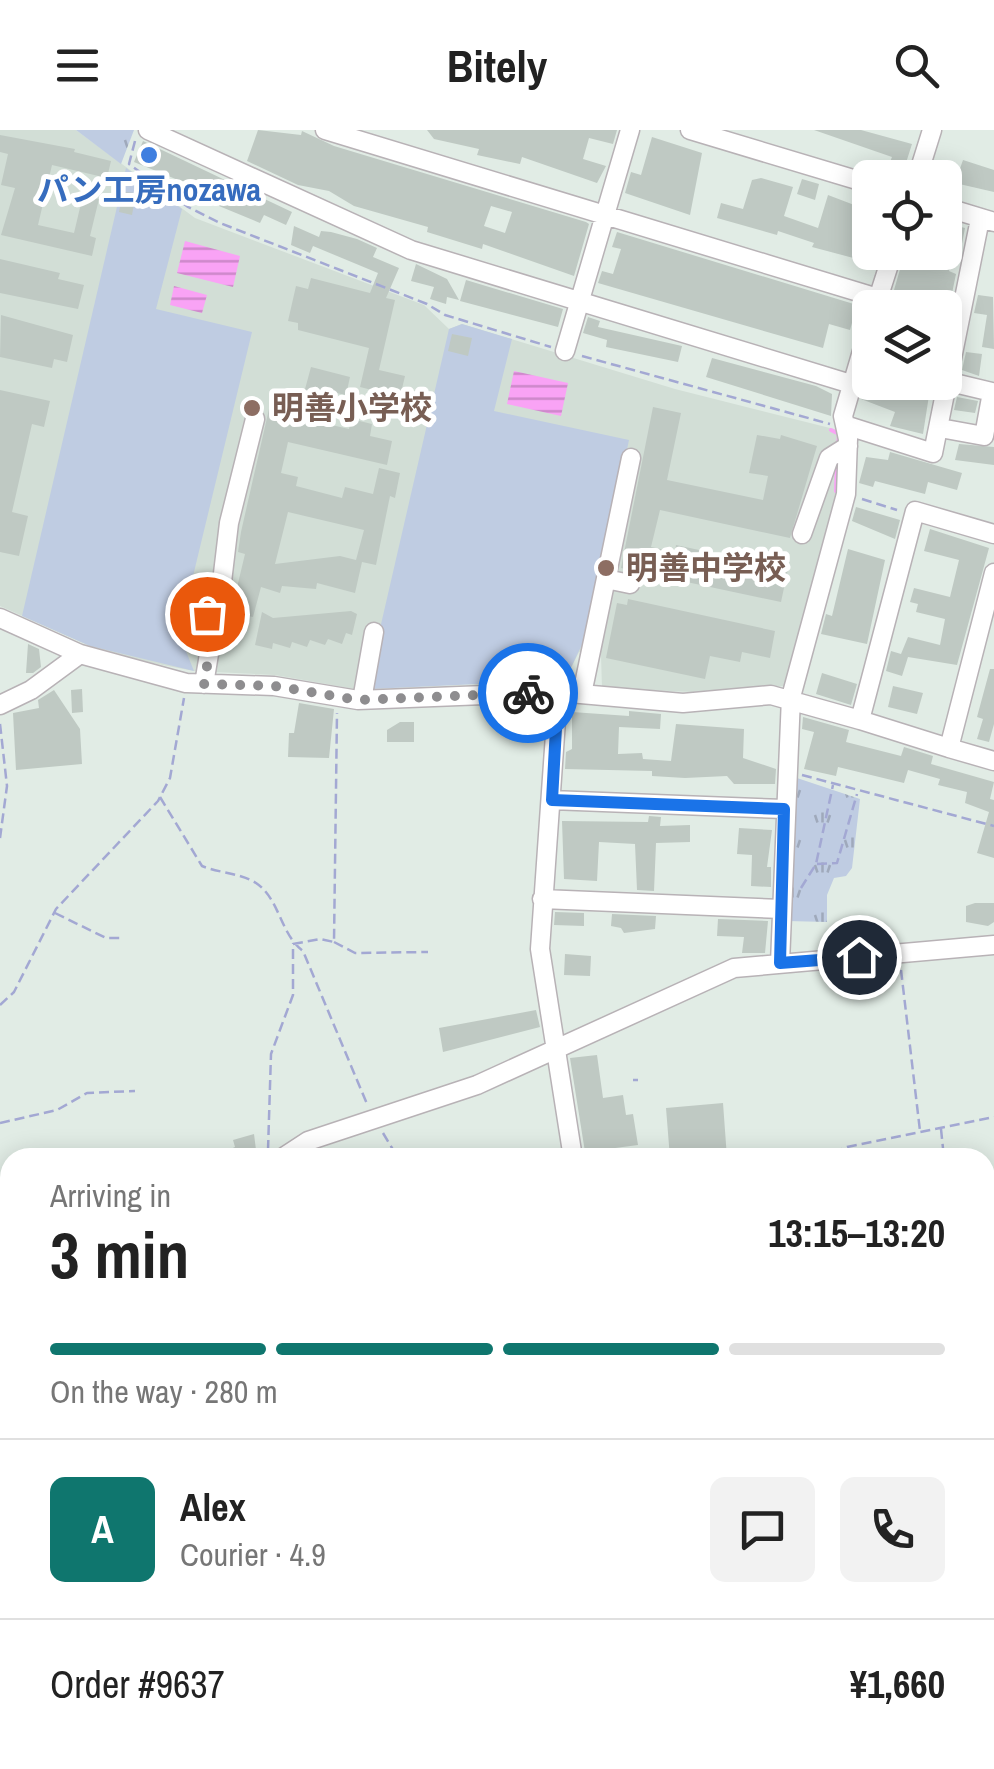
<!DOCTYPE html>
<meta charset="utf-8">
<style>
body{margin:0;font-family:"Archivo Narrow","Noto Sans JP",sans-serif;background:#f2f2f2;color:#222;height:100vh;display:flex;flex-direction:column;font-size:38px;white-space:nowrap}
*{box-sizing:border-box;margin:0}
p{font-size:32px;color:#767676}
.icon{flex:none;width:55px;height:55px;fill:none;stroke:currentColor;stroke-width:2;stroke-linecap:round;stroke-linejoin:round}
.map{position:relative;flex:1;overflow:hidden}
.sheet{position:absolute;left:0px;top:1018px;width:995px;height:622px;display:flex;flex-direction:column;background:#fff;border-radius:30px 30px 0 0;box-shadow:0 5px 25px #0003}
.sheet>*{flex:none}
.controls{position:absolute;left:852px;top:30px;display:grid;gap:20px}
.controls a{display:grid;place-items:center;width:110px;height:110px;border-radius:15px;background:#fff;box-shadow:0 5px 25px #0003;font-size:50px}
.pin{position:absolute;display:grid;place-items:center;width:85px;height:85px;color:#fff;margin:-42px;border:5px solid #fff;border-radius:50%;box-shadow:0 2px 10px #0007}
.courier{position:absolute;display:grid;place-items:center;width:100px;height:100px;margin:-50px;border:8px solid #1a73e8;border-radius:50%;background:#fff;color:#222;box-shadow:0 2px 12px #0007}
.headline em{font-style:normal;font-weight:700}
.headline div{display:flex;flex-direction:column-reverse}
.headline{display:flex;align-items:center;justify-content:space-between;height:170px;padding:0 50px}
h1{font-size:65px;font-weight:700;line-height:75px}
.bar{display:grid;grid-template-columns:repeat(4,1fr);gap:15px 10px;align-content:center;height:120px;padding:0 50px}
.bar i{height:12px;border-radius:8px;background:#e0e0e0}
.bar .current{background:#0f766e}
.bar p{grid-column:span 4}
.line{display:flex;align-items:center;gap:25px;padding:0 50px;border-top:2px solid #e0e0e0}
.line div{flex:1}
.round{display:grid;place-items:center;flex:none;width:105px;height:105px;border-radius:15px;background:#f2f2f2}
header{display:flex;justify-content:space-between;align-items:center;height:130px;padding:0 50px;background:#fff;font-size:45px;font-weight:700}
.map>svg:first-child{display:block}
.education{fill:#d2ded6}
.grass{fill:url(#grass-dots)}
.park{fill:url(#park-tufts)}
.garden{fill:#bfcce2}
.water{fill:url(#water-rules)}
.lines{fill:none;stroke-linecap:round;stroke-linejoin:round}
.stream{stroke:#f9a3f5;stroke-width:4}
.building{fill:#bfc9c3;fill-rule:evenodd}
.minor-casing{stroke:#b8b2b6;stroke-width:21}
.major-casing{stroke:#5ee88d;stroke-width:24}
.path{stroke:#a3a8d3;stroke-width:2.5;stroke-dasharray:10 5;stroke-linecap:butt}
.minor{stroke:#fff;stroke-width:18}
.major{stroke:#a8facd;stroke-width:20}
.done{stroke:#8e8d8f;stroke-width:10;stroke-dasharray:0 18}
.route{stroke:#1a73e8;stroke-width:12}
.shop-dot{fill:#3f7fe0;stroke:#fff;stroke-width:4}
.education-dot{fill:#8d6e63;stroke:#fff;stroke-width:4}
.labels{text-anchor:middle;stroke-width:10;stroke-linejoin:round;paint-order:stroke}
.shop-label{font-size:32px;font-weight:bold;fill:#366cbe;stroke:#fff}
.education-label{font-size:32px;font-weight:bold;fill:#785e54;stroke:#fff;text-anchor:start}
</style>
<header><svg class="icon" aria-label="menu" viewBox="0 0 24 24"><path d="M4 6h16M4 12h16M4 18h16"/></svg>Bitely<svg class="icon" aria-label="search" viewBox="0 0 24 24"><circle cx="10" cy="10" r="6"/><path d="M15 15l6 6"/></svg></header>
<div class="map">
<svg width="994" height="1639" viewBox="0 0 994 1639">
<defs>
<pattern id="grass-dots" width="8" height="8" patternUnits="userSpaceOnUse" patternTransform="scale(2.5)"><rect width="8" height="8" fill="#bfcce2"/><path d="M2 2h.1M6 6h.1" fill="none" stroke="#9fa9bb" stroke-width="1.8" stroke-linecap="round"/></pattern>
<pattern id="park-tufts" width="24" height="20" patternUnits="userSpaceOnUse" patternTransform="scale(2.5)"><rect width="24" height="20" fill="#bfcce2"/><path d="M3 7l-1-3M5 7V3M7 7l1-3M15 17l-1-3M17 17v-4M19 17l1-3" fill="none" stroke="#9fa9bb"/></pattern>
<pattern id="water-rules" width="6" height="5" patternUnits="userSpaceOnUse" patternTransform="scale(2.5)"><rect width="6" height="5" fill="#f9a3f5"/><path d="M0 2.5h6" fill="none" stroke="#cd88ca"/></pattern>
</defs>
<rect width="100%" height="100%" fill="#e1ece5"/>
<path class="education" d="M 0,0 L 76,0 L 195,88 L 424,175 L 449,199 L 462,194 L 675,259 L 838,300 L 836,373 L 785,556 L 692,562 L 602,558 L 601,525 L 579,522 L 565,550 L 355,559 L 275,545 L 194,541 L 147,532 L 90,516 L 0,476 Z"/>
<path class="grass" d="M 985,1465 L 994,1470 L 994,1612 L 985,1615 Z
M 899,1630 L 965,1630 L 955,1639 L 896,1639 Z"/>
<path class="park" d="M 76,0 L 134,0 L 121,34 Z
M 794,647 L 860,669 L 852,738 L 846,746 L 834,748 L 827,765 L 827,792 L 787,791 Z"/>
<path class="garden" d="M 126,38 L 182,79 L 156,179 L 252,202 L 179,504 L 194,541 L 90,516 L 22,486 Z
M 462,194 L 512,209 L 494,281 L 629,310 L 589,500 L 565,550 L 371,559 L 379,503 L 449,199 Z
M 517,1630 L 829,1630 L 835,1639 L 517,1639 Z"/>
<path class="water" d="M 185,111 L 240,126 L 233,157 L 177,143 Z
M 174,156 L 207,165 L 202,183 L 170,175 Z
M 514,241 L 568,253 L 561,286 L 507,274 Z"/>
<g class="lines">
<path class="stream" d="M 831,300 L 839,304 L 838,315
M 836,361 L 837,331"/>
</g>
<path class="building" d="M 258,0 L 301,5 L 302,1 L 334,16 L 586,92 L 589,94 L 574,146 L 483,114 L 482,119 L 427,102 L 428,97 L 354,76 L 329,61 L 298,55 L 247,31 ZM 491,76 L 512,82 L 505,103 L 484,96 Z
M 427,0 L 617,0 L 613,14 L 589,8 L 583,29 L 606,36 L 597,53 L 522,27 L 520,34 L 477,25 L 479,19 L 434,9 Z
M 814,0 L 861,0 L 912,14 L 905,36 L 890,32 L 892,27 Z
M 0,5 L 75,19 L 74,22 L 111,31 L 107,48 L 52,35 L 38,95 L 74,103 L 83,65 L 99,69 L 90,106 L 96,108 L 92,126 L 1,105 L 15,58 L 1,55 L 8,24 L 0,22 Z
M 652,7 L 702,23 L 690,85 L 625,63 L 631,42 L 641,45 Z
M 143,11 L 292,82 L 286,95 L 264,85 L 260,93 L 219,76 L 222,68 L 134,32 Z
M 963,30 L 994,40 L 994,62 L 955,53 Z
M 761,48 L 793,57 L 784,86 L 818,98 L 828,65 L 870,81 L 870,122 L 880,122 L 876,134 L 812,117 L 814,113 L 778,101 L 777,105 L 717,88 L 721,73 L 743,79 L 752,50 Z
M 802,49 L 819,54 L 815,70 L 797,64 Z
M 123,62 L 136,63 L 132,85 L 119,82 Z
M 945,93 L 965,98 L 961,119 L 956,117 L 949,141 L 956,144 L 949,178 L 927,178 L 892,167 L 905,122 L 945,131 Z
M 294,96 L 319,107 L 321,101 L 331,102 L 357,109 L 377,118 L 373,127 L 399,138 L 386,168 L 395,170 L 379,240 L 405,246 L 400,267 L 360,257 L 369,218 L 298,200 L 298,193 L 288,191 L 296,156 L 308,159 L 311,148 L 370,163 L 378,143 L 313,116 L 310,123 L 291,115 Z
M 617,102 L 857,175 L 850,200 L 829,194 L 823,218 L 598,153 L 602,141 L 613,144 L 621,119 L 612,117 Z
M 0,129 L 60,143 L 58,149 L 84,155 L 78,179 L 0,163 Z
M 416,134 L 447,149 L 459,170 L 447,167 L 446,174 L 430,169 L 434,157 L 411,151 Z
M 466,150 L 563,179 L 558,197 L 460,171 Z
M 978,165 L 993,167 L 994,219 L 982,217 L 987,185 L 974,183 Z
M 1,185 L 73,205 L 67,232 L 54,229 L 52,238 L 0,227 Z
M 588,187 L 600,191 L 598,197 L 682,216 L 678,232 L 606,217 L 607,210 L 583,203 Z
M 452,204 L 472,208 L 468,226 L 448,221 Z
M 966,222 L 982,224 L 979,246 L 962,240 Z
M 712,228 L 816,256 L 832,264 L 831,286 L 706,247 Z
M 311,237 L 350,247 L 346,265 L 317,259 L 310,290 L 349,299 L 351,289 L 372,294 L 370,306 L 392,311 L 387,335 L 288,312 L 281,343 L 298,347 L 296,356 L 342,368 L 345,357 L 373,364 L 379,338 L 400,343 L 395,368 L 390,366 L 376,435 L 362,432 L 355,463 L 317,453 L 316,459 L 282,456 L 280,463 L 261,457 L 253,487 L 239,484 L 234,470 L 245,424 L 238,422 L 241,402 L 269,279 L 298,285 ZM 288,382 L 364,400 L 356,430 L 340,426 L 275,434 Z
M 866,252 L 902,258 L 908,252 L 930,259 L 923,304 L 890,296 L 895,282 L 861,269 Z
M 0,260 L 50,271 L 44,297 L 32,294 L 12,382 L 28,386 L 19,426 L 0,422 Z
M 957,267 L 978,271 L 975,283 L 954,280 Z
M 653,277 L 681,283 L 667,350 L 763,370 L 768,346 L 749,343 L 757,305 L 780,309 L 781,305 L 817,316 L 790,408 L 660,380 L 651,417 L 675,422 L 676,415 L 699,420 L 697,429 L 734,437 L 736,427 L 788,439 L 781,472 L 621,438 Z
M 959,314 L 994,317 L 994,335 L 955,330 Z
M 890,322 L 962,343 L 957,360 L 928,352 L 925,364 L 875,351 L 873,357 L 859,353 L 866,327 L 888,330 Z
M 856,377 L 900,390 L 895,409 L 852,391 Z
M 930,399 L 989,418 L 957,535 L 908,527 L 902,546 L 886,541 L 891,521 L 901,524 L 908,507 L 940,515 L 945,489 L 916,482 L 918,474 L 910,472 L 914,458 L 950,467 L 959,430 L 924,421 Z
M 848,419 L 885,430 L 867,514 L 821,504 L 826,484 L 832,486 Z
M 628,469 L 775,501 L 770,528 L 742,522 L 740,532 L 710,526 L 705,549 L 606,528 L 617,473 L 627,475 Z
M 351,481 L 357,484 L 352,505 L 346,503 L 342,514 L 328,509 L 325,515 L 310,510 L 307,517 L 292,512 L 290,518 L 273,513 L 272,519 L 255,515 L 262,482 L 273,488 Z
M 28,514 L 39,519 L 41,537 L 33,543 L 26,543 Z
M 990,539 L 994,539 L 994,594 L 989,612 L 977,609 L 983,589 L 977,587 Z
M 822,543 L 857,554 L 851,575 L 816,564 Z
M 893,556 L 923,563 L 917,584 L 888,577 Z
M 82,559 L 83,582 L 72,583 L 71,560 Z
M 54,560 L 80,599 L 82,634 L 16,640 L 13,583 L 39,578 L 38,570 Z
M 299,573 L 334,579 L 329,628 L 288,627 L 289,603 L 294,603 Z
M 629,581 L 661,584 L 660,599 L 619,597 L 618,624 L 642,623 L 643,629 L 671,631 L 676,594 L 744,599 L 743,628 L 776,639 L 775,654 L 734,654 L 727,646 L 685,648 L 652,646 L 652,641 L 565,639 L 566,622 L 572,619 L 572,582 L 629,586 Z
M 803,587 L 849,600 L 846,612 L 901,626 L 904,617 L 933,626 L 931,634 L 994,652 L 990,669 L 994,670 L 994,728 L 977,723 L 989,682 L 965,673 L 967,662 L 938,655 L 940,649 L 908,640 L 904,653 L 838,637 L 836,646 L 804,639 L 814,602 L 802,599 Z
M 400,592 L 414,592 L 414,612 L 387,612 L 387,600 Z
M 649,686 L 661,687 L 660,696 L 690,695 L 690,712 L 656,713 L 654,761 L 637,760 L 635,714 L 599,712 L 597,751 L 564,749 L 562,691 L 648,692 Z
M 739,698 L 772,700 L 767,737 L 771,737 L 771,757 L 751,756 L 752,725 L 737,724 Z
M 975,773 L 994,773 L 994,792 L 988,796 L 966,792 L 966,776 Z
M 555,782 L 584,783 L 584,796 L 554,795 Z
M 612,784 L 656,786 L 655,799 L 624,803 L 621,798 L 611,796 Z
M 718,789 L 768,791 L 765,823 L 742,823 L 744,807 L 717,806 Z
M 565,824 L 591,826 L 590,846 L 564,845 Z
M 536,880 L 540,897 L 443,922 L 439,898 Z
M 597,925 L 603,968 L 623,965 L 626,985 L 633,984 L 638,1015 L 585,1022 L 570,928 Z
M 723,973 L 727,1028 L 670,1028 L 666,978 Z
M 254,1004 L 257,1028 L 210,1028 L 235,1017 L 233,1010 Z"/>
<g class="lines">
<g class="minor-casing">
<path id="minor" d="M 148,0 L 411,120 L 851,254
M 325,0 L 878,168
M 690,0 L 870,54
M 917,48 L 932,0
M 945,77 L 994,92
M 875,178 L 893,122
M 565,221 L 630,0
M 845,295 L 933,323 L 980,89
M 940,298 L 984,306 L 992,262 L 950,252
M 802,404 L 829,328 L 848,316
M 994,404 L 915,381 L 860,590 L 949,618 L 994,443
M 606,449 L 630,454
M207 489a12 12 0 1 1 24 0a12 12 0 1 1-24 0Z
M 219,477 L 229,393 L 255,289
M 0,488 L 80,524 L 186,553 L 274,556 L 358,570 L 558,562 L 683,573 L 771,565 L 860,590
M 204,554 L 213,500
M 558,562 L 540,819 L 573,1028
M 582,564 L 631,328
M 362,570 L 374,502
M 0,575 L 31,560 L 80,524
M 949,618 L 994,631
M 551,670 L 784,679
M 542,769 L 781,779
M 780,833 L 791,567 L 846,364 L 848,309 L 843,286 L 870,194
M 282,1028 L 308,1011 L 477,955 L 734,838 L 994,815
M 0,1115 L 10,1115
M 0,1427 L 10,1425
M 837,1630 L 843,1639"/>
</g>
<g class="major-casing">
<path id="major" d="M 985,1445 L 994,1431
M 886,1639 L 889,1630"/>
</g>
<path class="path" d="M 135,11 L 129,34 L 188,77 L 220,93 L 427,174 L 445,185 L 551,217
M 582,226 L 830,294
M 862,369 L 897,380
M 0,594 L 7,656 L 0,708
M 802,645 L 994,696
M 160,667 L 202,736 C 219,743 240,743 256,753 C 280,769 280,804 303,821 L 367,974
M 817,734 L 837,733 L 857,664
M 801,758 L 816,734 L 833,655
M 55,783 L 106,808 L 122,808
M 334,812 L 355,823 L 428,822
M 901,840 L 920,1001
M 0,875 L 14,862 L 56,779 L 158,671 L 170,648 L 184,568
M 633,950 L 638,950
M 0,993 L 57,980 L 87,963 L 135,961
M 941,999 L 944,1028
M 383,1003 L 398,1028
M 268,1020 L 271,924 L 293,865 L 293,814 L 320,809 L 334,812 L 337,583
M 819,1028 L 847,1017 L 994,987
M 985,1138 L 994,1137
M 281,1639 L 281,1630
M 514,1639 L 515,1630"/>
<use href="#minor" class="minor"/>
<use href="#major" class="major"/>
</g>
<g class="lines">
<path class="done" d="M 207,484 L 213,500 L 204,554 L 274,556 L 358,570 L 528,563"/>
<path class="route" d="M 528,563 L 558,562 L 552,670 L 784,679 L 780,833 L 859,827"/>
</g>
<circle class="shop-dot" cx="149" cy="25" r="10"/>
<g class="education-dot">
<circle cx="252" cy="278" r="10"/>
<circle cx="606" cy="438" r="10"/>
</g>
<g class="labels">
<g class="shop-label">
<text x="149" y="71">パン工房nozawa</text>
</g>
<g class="education-label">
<text x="272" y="289">明善小学校</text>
<text x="626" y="449">明善中学校</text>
</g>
</g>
</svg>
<div class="controls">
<a><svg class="icon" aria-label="locate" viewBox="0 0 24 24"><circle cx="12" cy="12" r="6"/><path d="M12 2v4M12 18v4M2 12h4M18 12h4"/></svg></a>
<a><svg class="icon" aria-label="layers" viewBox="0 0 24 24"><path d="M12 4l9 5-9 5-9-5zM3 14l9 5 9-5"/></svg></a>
</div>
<div class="pin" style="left:207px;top:484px;background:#ea580c"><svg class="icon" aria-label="bag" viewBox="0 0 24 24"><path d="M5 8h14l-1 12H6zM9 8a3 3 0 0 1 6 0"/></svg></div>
<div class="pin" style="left:859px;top:827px;background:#1f2937"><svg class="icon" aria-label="home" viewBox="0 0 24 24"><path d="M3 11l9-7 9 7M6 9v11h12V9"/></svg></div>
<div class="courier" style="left:528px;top:563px"><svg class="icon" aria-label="bike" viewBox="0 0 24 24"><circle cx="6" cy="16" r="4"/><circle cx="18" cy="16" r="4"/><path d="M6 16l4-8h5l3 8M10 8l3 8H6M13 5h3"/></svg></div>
<section class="sheet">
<div class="headline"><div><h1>3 min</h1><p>Arriving in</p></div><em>13:15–13:20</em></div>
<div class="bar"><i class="current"></i><i class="current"></i><i class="current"></i><i></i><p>On the way · 280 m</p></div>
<div class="line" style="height:180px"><b class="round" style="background:#0f766e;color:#fff">A</b><div><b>Alex</b><p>Courier · 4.9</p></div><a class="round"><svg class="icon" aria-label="chat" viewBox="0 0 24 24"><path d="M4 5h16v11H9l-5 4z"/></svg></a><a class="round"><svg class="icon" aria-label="phone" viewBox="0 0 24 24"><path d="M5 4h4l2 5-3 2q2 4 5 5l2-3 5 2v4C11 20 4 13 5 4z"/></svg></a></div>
<div class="line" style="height:130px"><div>Order #9637</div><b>¥1,660</b></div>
</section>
</div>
